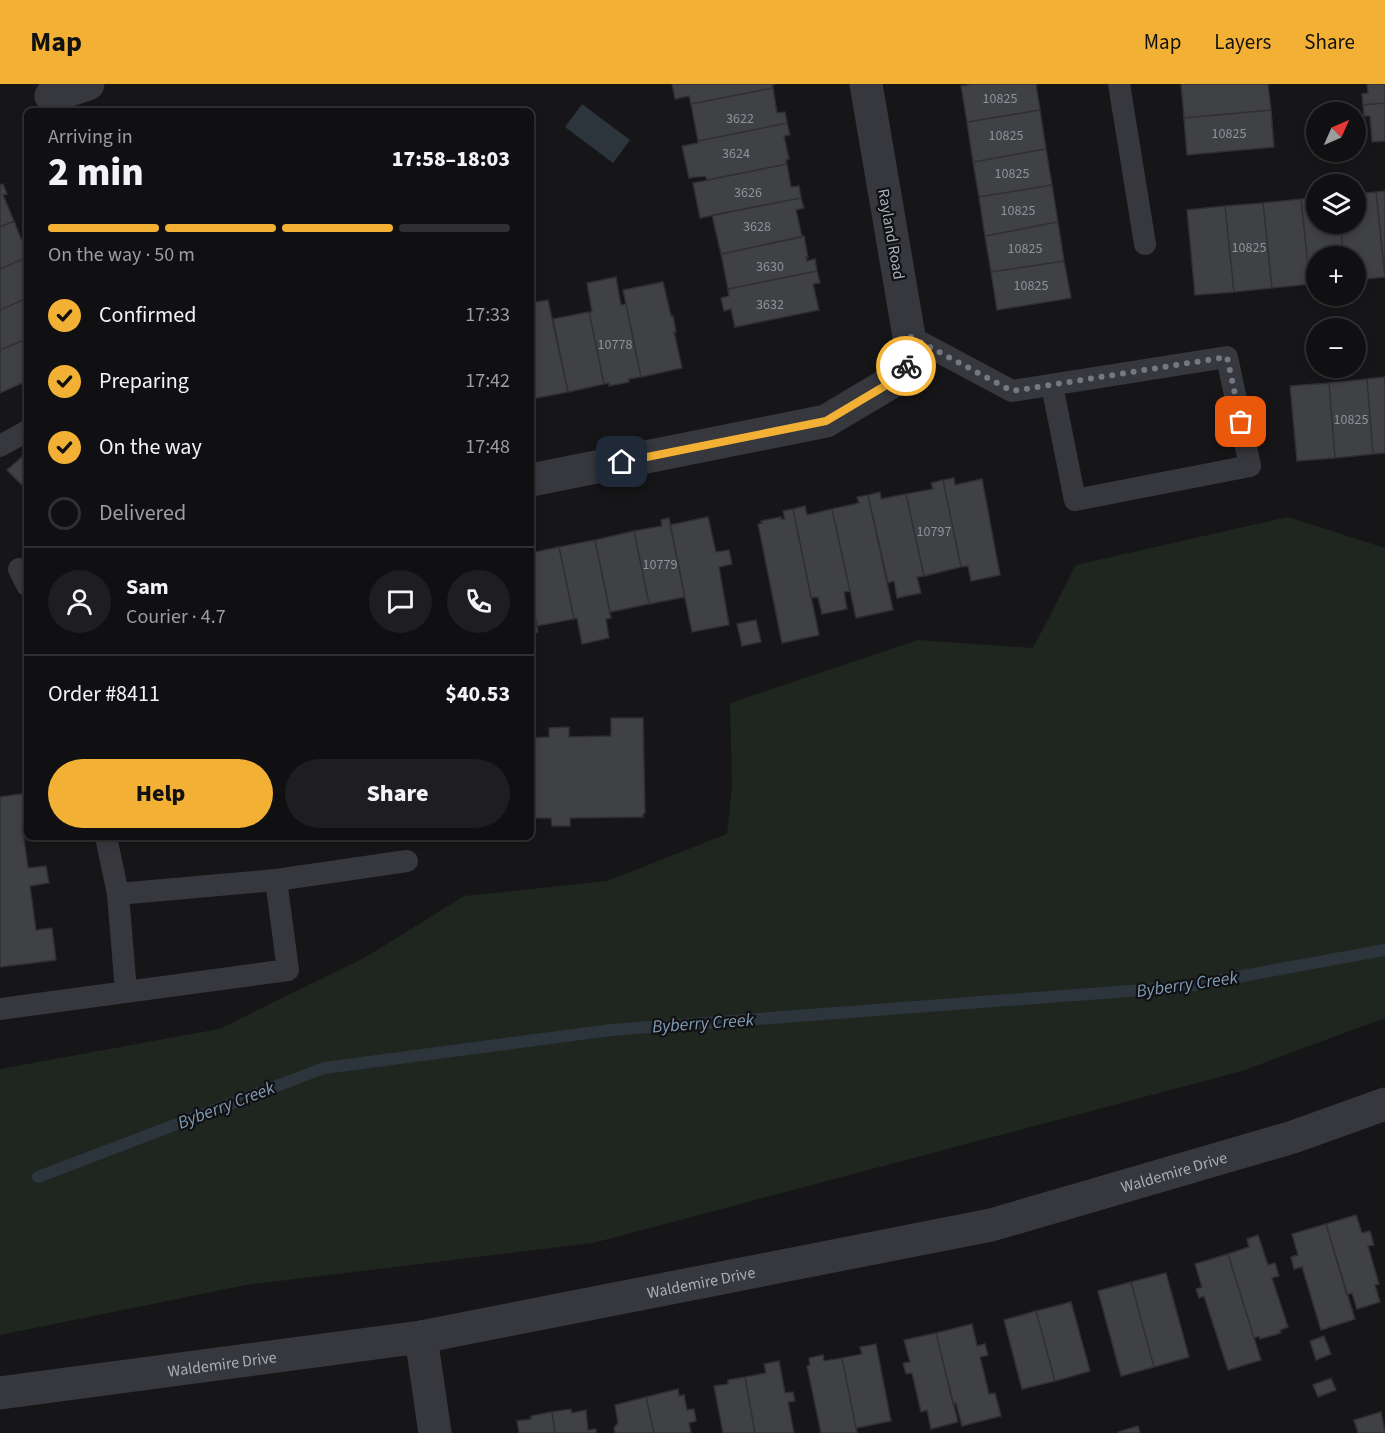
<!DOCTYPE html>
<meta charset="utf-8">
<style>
body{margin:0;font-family:"Source Sans 3",sans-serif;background:#1e1e20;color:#f1f3f6;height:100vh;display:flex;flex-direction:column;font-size:22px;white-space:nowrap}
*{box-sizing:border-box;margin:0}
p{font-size:20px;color:#9c9d9f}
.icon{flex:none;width:33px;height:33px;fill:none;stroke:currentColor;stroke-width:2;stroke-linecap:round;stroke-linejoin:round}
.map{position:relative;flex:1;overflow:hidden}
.panel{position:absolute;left:24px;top:24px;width:510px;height:732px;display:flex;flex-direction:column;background:#101012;border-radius:9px;box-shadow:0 3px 9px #0003,0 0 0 2px #303032}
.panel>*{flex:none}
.needle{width:39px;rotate:45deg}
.tools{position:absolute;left:1306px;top:18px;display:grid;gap:12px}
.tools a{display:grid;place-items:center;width:60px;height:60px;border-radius:50%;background:#101012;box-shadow:0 3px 9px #0003,0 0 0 2px #303032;font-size:30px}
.pin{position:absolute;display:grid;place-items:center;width:51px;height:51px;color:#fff;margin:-26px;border-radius:12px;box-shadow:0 3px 9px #0006}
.courier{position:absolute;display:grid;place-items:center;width:60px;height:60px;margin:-30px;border:4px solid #f2b134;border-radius:50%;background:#fff;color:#222;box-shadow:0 2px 8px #0007}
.summary em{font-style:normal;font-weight:800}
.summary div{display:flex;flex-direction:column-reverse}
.summary{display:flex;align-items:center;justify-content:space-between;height:102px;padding:0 24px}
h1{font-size:39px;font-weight:800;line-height:45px}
.bar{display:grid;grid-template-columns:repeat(4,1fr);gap:9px 6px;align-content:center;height:72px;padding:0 24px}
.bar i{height:8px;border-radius:4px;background:#303032}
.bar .current{background:#f2b134}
.bar p{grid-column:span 4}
.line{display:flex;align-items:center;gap:15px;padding:0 24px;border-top:2px solid #303032}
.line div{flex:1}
.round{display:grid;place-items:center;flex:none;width:63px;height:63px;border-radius:32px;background:#1e1e20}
ol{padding:0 24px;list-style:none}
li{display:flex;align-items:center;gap:18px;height:66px}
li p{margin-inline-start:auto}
li .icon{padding:6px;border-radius:50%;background:#f2b134;color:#111;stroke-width:4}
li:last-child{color:#9c9d9f}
li i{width:33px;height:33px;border:3px solid #303032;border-radius:50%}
.button{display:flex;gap:12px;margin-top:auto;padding:12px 24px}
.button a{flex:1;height:69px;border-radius:36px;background:#f2b134;color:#111;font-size:24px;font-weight:800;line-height:69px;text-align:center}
.button a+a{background:#1e1e20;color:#f1f3f6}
header{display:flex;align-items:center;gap:36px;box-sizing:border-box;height:84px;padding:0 30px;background:#f2b134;color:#111}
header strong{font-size:28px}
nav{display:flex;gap:33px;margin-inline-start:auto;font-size:21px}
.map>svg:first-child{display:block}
.green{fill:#1e261f}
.water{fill:#2c353c}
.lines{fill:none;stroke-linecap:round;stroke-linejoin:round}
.stream{stroke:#2c353c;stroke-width:12}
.building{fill:#404145;stroke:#303034;stroke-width:1.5}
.lane{stroke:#37383d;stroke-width:22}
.street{stroke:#37383d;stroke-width:33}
.done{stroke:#757880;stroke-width:6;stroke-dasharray:0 10.8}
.route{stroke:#f2b134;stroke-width:8}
.labels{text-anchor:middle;stroke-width:4.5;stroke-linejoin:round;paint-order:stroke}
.number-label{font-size:14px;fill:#8e929b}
.street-label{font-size:16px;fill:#a8adb8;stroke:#111113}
.water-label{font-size:18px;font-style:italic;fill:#7f9bb3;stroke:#111113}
</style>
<header>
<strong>Map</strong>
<nav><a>Map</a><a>Layers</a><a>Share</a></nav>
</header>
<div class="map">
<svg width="1385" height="1349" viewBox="0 0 1385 1349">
<rect width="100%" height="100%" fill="#161618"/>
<path class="green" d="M 1288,433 L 1385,464 L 1385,934 L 1242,987 L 593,1159 L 246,1201 L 0,1251 L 0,985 L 219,945 L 366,873 L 464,812 L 607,797 L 727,750 L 732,703 L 730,619 L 918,556 L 1033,564 L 1076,481 Z"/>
<path class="water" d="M 582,20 L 630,56 L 613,79 L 565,43 Z"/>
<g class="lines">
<path class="stream" d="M 38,1093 L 324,984 L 611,946 L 1182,903 L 1385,866"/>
</g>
<path class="building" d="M 672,0 L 774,0 L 774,1 L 772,2 L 773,4 L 691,20 L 689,12 L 675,15 Z
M 974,0 L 1036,0 L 1040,26 L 967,38 L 961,2 Z
M 1181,0 L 1268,0 L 1271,26 L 1184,34 Z
M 1367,0 L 1385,0 L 1385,19 L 1363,21 L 1362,10 L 1368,9 Z
M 773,4 L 777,29 L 785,28 L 787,39 L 698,57 L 691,20 Z
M 1385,19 L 1385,57 L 1372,58 L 1370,32 L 1364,32 L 1363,21 Z
M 1040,26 L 1046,65 L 973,78 L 967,38 Z
M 1271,26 L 1274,63 L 1187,71 L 1184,34 Z
M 787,39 L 790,51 L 784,52 L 789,75 L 786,76 L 787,80 L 707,96 L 705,92 L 689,94 L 682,62 L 698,59 L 698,57 Z
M 1046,65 L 1052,101 L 979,113 L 973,78 Z
M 787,80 L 791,103 L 799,102 L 801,114 L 700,134 L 693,99 Z
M 3,100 L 7,110 L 3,111 L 14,137 L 0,143 L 0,101 Z
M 1052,101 L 1058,138 L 985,152 L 979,113 Z
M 1385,107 L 1385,191 L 1376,108 Z
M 1376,108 L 1385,193 L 1356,196 L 1356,172 L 1344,172 L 1340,140 L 1356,140 L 1356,110 Z
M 801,114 L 804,124 L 796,126 L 802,153 L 721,170 L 712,131 Z
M 1317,114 L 1317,140 L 1340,140 L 1344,172 L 1317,172 L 1317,199 L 1310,200 L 1301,115 Z
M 1301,115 L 1310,200 L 1272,204 L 1263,119 Z
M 1263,119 L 1272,204 L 1234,208 L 1225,122 Z
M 1225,122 L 1234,208 L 1195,211 L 1187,126 Z
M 14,137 L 22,157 L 27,156 L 27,173 L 0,185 L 0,143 Z
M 1058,138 L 1064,177 L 991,188 L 985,152 Z
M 804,152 L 808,173 L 806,173 L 807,177 L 815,175 L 817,187 L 728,205 L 721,170 Z
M 27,173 L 27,214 L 0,226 L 0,185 Z
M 1064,177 L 1071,214 L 997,226 L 991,188 Z
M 817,187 L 820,199 L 813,200 L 819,226 L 735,243 L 731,225 L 724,227 L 721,214 L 729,212 L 728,205 Z
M 616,193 L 621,221 L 626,220 L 641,293 L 629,295 L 629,298 L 609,302 L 609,299 L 604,300 L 589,228 L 592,228 L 587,199 Z
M 663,198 L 671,232 L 673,232 L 676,248 L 674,248 L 682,284 L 641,293 L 623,206 Z
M 27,214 L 27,255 L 0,266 L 0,226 Z
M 548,216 L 568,308 L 531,315 L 531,219 Z
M 589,228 L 604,300 L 568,308 L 553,235 Z
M 27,255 L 27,297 L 0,309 L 0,266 Z
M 1385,293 L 1385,369 L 1373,370 L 1367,295 Z
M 1367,295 L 1373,370 L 1335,374 L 1329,299 Z
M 1329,299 L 1335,374 L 1297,377 L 1290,302 Z
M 23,372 L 27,376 L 27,396 L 22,401 L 7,386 Z
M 954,394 L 955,401 L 982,395 L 1000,491 L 971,497 L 968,482 L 961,483 L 943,396 Z
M 943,396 L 961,483 L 924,492 L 906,410 L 933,405 L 931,399 Z
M 880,408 L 881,415 L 906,410 L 924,492 L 917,493 L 921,509 L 897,514 L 894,497 L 888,499 L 868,411 Z
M 868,411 L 893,526 L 856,534 L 832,425 L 859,419 L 857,413 Z
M 805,422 L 807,431 L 832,425 L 850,507 L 844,508 L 847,525 L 822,530 L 818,513 L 811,514 L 793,425 Z
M 793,425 L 819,551 L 782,559 L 758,440 L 762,439 L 761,437 L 781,433 L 781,435 L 785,435 L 783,427 Z
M 708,433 L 716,468 L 729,466 L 732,480 L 719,483 L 729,541 L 692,548 L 670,441 Z
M 669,434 L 685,513 L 649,520 L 634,447 L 662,442 L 661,436 Z
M 634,447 L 649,520 L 610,528 L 595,456 Z
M 595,456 L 611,534 L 606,535 L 609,554 L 582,560 L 577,534 L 574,535 L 559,463 Z
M 559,463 L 574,535 L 537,542 L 531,513 L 531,469 Z
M 531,513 L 538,548 L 531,550 L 535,566 L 531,567 Z
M 756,536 L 761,558 L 742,562 L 737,540 Z
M 611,634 L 643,634 L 645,729 L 643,730 L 643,733 L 570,734 L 570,742 L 552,742 L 551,734 L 531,734 L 531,654 L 549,653 L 549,644 L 569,643 L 569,653 L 611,652 Z
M 27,709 L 27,740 L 22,741 L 28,784 L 46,782 L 49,799 L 30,802 L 36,846 L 52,844 L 56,876 L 0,883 L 0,713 Z
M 309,753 L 343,753 L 343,755 L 309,756 Z
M 1356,1131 L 1362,1149 L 1370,1147 L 1374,1161 L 1368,1162 L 1379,1200 L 1375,1201 L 1380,1218 L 1357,1225 L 1352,1209 L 1347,1211 L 1326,1140 Z
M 1326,1140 L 1355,1235 L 1321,1246 L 1302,1183 L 1294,1185 L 1291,1173 L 1298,1171 L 1292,1150 Z
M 1258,1151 L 1268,1181 L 1275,1179 L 1279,1192 L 1272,1194 L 1288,1243 L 1280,1246 L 1281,1249 L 1260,1255 L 1259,1252 L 1254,1254 L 1228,1170 L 1249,1163 L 1247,1155 Z
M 1228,1170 L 1261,1276 L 1228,1286 L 1204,1212 L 1199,1214 L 1196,1205 L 1202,1203 L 1195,1180 Z
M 1166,1189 L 1189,1273 L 1154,1283 L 1131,1198 Z
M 1131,1198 L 1154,1283 L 1121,1292 L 1098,1207 Z
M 1071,1218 L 1090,1287 L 1055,1297 L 1036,1227 Z
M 1036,1227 L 1055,1297 L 1022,1305 L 1004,1236 Z
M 972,1240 L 977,1262 L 985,1260 L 988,1271 L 980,1273 L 989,1310 L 995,1309 L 1001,1332 L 962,1342 L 956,1319 L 953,1320 L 936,1249 Z
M 936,1249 L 958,1338 L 931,1345 L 927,1326 L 921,1328 L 912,1289 L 906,1290 L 903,1279 L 910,1278 L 904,1256 Z
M 1324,1252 L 1331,1270 L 1316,1276 L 1310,1257 Z
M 876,1260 L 891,1337 L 856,1344 L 842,1274 L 862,1270 L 860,1263 Z
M 823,1271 L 824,1277 L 842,1274 L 857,1349 L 821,1349 L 807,1282 L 810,1281 L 809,1274 Z
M 779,1277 L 785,1309 L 793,1308 L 795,1317 L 788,1318 L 794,1349 L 755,1349 L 745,1293 L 766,1289 L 764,1280 Z
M 745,1293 L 755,1349 L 723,1349 L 714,1302 L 728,1300 L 728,1296 Z
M 1331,1294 L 1336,1306 L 1318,1313 L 1313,1301 Z
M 678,1305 L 679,1312 L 684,1311 L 687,1326 L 694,1325 L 696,1337 L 689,1339 L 691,1349 L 654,1349 L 646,1313 Z
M 646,1313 L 654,1349 L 615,1349 L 614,1344 L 618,1339 L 615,1321 Z
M 571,1325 L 572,1329 L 586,1326 L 588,1346 L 596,1345 L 596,1349 L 555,1349 L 552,1328 Z
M 552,1328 L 555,1349 L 519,1349 L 517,1337 L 531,1335 L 531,1332 Z
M 1381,1328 L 1385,1349 L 1358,1349 L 1354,1336 Z
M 1138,1342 L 1140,1349 L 1119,1349 L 1118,1348 Z"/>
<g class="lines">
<path class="lane" d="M 1119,0 L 1145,160
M 909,252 L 1012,307 L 1227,273 L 1250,382 L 1075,416 L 1052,301
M 0,362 L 27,347
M 19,485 L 27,501
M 106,753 L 118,810 L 276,796
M 118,810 L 126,908
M 0,925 L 288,886 L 276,796 L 407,777"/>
<g class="street">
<path d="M 51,12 L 88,0"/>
<path d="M 531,396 L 826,337 L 905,290 L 909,252 L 866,0"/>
<path d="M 421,1253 L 435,1349"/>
<path id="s1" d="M 0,1309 L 421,1253 L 991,1141 L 1293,1053 L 1385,1020"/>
</g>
</g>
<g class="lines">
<path class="done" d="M 906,282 L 909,252 L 1012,307 L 1227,273 L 1241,338"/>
<path class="route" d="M 622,378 L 826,337 L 905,290 L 906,282"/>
</g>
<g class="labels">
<g class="number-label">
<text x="1000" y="19">10825</text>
<text x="740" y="39">3622</text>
<text x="1229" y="54">10825</text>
<text x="1006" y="56">10825</text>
<text x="736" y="74">3624</text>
<text x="1012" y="94">10825</text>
<text x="748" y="113">3626</text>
<text x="1018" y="131">10825</text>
<text x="757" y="147">3628</text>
<text x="1249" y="168">10825</text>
<text x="1025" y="169">10825</text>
<text x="770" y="187">3630</text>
<text x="1031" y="206">10825</text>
<text x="770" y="225">3632</text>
<text x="615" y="265">10778</text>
<text x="1351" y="340">10825</text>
<text x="934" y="452">10797</text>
<text x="660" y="485">10779</text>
</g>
<g class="street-label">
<text transform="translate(892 150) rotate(80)" y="6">Rayland Road</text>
<text dy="6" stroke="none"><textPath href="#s1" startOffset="1196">Waldemire Drive</textPath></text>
<text dy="6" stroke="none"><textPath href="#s1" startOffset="710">Waldemire Drive</textPath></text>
<text dy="6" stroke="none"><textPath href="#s1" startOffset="224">Waldemire Drive</textPath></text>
</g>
<g class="water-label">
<text transform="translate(1187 900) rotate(-8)" y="6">Byberry Creek</text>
<text transform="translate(703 939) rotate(-4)" y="6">Byberry Creek</text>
<text transform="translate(226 1021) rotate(-21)" y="6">Byberry Creek</text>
</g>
</g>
</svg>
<div class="tools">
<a><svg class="needle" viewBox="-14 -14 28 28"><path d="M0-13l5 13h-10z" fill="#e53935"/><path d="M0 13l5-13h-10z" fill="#9c9d9f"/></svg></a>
<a><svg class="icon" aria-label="layers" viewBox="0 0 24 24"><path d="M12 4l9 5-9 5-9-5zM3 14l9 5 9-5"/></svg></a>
<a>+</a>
<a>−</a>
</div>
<div class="pin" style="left:1241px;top:338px;background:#ea580c"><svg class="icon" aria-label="bag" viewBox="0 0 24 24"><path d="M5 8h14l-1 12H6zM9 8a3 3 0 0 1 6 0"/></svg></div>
<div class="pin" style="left:622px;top:378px;background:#1f2937"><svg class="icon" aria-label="home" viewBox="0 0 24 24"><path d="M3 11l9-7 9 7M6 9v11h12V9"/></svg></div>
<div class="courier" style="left:906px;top:282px"><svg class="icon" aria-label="bike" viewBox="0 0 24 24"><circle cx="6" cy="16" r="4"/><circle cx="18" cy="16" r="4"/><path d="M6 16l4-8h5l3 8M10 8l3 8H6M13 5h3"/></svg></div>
<section class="panel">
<div class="summary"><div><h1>2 min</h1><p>Arriving in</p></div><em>17:58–18:03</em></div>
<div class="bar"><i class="current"></i><i class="current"></i><i class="current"></i><i></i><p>On the way · 50 m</p></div>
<ol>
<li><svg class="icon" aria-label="check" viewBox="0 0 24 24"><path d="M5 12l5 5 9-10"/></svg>Confirmed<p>17:33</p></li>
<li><svg class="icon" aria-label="check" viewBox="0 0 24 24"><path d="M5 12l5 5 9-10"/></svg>Preparing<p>17:42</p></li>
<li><svg class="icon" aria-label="check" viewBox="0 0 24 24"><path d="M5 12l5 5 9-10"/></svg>On the way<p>17:48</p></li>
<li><i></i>Delivered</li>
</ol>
<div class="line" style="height:108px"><a class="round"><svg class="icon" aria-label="person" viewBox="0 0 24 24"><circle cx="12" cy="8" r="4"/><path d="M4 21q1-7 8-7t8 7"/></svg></a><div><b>Sam</b><p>Courier · 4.7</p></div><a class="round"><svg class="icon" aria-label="chat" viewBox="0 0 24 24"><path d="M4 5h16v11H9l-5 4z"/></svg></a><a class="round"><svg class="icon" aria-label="phone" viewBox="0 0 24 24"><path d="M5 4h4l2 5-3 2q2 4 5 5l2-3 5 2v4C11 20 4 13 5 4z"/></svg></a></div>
<div class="line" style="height:78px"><div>Order #8411</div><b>$40.53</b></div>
<div class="button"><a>Help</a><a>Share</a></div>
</section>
</div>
